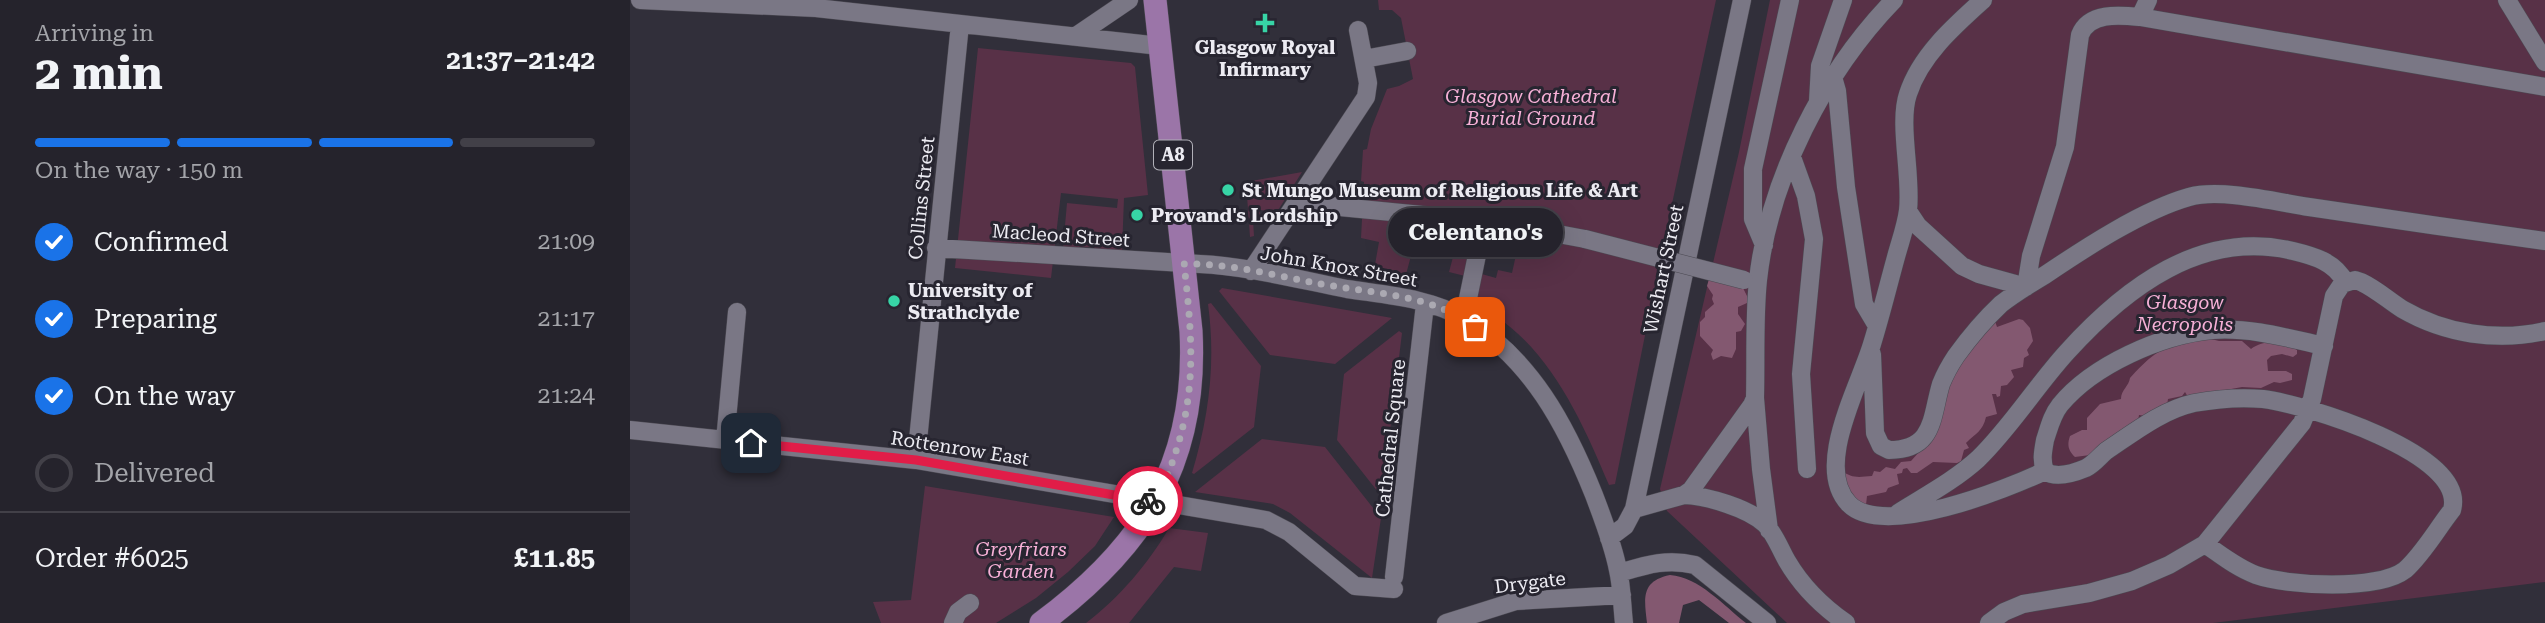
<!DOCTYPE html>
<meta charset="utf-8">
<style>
body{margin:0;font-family:"Roboto Serif",serif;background:#312f38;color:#f1f3f6;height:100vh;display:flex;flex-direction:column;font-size:26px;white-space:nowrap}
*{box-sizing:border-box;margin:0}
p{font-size:23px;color:#a3a4a9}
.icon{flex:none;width:38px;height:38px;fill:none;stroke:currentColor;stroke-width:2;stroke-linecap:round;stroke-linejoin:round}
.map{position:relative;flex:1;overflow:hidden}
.sheet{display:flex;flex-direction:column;background:#25232c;width:630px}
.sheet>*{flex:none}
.pin{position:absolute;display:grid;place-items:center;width:60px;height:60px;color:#fff;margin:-30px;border-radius:14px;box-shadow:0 4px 10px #0006}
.courier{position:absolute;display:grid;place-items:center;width:70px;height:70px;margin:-35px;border:5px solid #e11d48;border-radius:50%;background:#fff;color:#222;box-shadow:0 2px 9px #0007}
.bubble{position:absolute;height:49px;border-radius:24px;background:#25232c;box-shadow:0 7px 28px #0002,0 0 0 2px #424048;font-size:23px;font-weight:700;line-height:49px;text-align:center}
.head em{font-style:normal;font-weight:700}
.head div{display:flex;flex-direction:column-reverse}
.head{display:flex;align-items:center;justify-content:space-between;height:119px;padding:0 35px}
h1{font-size:46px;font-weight:700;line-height:52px}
.bar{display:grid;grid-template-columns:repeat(4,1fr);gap:10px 7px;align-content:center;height:84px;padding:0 35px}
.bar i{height:9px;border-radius:5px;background:#424048}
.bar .active{background:#1a73e8}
.bar p{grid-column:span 4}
.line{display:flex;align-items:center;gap:18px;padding:0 35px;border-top:2px solid #424048}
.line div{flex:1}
ol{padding:0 35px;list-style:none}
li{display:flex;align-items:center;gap:21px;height:77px}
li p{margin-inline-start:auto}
li .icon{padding:7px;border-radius:50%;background:#1a73e8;color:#fff;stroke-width:4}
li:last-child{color:#a3a4a9}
li i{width:38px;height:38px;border:4px solid #424048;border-radius:50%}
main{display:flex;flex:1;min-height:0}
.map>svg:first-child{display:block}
.green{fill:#583147;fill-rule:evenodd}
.forest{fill:#835870}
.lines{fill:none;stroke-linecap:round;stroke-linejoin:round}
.minor-casing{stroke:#4c4a53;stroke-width:19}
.major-casing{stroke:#4c4a53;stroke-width:24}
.minor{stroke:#7a7785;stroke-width:18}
.major{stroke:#9b75a8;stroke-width:23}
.minor-bridge-casing{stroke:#4c4a53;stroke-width:19;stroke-linecap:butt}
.minor-bridge{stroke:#7a7785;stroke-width:18}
.done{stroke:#aba9b2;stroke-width:7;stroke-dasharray:0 12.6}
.route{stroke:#e11d48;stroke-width:9}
.poi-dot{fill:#37d4a6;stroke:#272530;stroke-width:2.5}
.labels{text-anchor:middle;stroke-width:6;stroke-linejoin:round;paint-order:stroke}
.shield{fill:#272530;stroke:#b1b0b8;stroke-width:2}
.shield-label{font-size:18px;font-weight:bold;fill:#ecebf2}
.poi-label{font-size:19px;font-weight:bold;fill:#ecebf2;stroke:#272530;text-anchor:start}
.park-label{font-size:19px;font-style:italic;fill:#f7b0d7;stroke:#272530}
.street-label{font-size:19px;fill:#ecebf2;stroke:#272530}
</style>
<main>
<section class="sheet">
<div class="head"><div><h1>2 min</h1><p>Arriving in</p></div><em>21:37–21:42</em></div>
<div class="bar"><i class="active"></i><i class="active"></i><i class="active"></i><i></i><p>On the way · 150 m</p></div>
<ol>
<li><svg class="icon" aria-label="check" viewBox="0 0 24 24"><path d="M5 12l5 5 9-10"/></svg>Confirmed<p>21:09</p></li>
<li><svg class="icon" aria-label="check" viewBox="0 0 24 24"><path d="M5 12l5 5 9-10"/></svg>Preparing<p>21:17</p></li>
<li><svg class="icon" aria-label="check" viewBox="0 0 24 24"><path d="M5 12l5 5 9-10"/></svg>On the way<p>21:24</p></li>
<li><i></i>Delivered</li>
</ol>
<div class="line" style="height:91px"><div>Order #6025</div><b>£11.85</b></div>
</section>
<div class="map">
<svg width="1915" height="623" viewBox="0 0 1915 623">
<rect width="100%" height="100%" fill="#312f3a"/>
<path class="green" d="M 748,0 L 1086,0 L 1032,250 L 1083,263 L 1109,152 L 1140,0 L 1915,0 L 1915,582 L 1583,623 L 1157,623 L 1037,511 L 1030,489 L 1079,279 L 1029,266 L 985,484 L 979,485 C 948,412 912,330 833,299 L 835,276 L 819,272 L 826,246 L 786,237 L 774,282 L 743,276 L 749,242 L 731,238 L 734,182 L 731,181 L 733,150 L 737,149 L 741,129 L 757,89 L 769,86 L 783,79 L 771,18 L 762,10 L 749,10 ZM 858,240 L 888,246 L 882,273 L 868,270 L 866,278 L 848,273 Z
M 348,48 L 501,63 L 505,67 L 518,195 L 494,198 L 492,251 L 467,252 L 464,247 L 433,248 L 437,203 L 487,208 L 488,199 L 431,193 L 421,278 L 325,268 Z
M 672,172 L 647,212 L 630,210 L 630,220 L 623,220 L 624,236 L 620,237 L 616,182 Z
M 592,288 L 762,318 L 705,364 L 640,355 L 589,291 Z
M 581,303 L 631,366 L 624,427 L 564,474 L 562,473 C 579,416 586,363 578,304 Z
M 769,331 L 772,333 L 752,497 L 707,440 L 714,374 Z
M 632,439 L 695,447 L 751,518 L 742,578 L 660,513 L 643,504 L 565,492 Z
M 295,486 L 484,517 L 465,546 L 438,572 L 406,598 L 366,623 L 251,623 L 243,602 L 281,600 Z
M 539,528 L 578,533 L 571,571 L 544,567 L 499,623 L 456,623 C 489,598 518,564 539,528 Z"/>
<path class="forest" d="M 1079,279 L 1113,288 L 1118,298 L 1117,303 L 1108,307 L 1108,314 L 1115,324 L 1111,331 L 1106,332 L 1106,349 L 1102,358 L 1091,356 L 1083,360 L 1081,354 L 1083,350 L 1070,336 L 1070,322 L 1075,317 L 1075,312 L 1084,304 L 1082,299 L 1083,295 L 1077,286 Z
M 1389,319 L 1393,320 L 1400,328 L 1403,341 L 1397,350 L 1399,355 L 1394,358 L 1393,367 L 1381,370 L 1384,377 L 1377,385 L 1371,386 L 1370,396 L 1367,397 L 1366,394 L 1362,394 L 1367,414 L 1356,417 C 1353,431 1345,434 1336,443 L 1339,448 L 1334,450 L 1331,461 L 1327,463 L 1303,462 L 1287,473 L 1281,473 L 1277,468 L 1273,469 L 1272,473 L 1267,474 L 1269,484 L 1258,488 L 1256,492 L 1237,496 L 1236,505 L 1223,498 L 1211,470 C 1222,479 1229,477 1242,476 L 1244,471 L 1250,472 L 1256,467 L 1265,469 L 1271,462 L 1281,461 L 1298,442 L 1320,380 L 1332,359 L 1365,321 L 1367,327 Z
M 1573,337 L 1589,341 L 1612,341 L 1621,349 C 1634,339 1654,340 1667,350 L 1667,354 L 1663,357 L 1652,354 L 1641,356 L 1637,360 L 1638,371 L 1656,371 L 1662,374 L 1662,380 L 1650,383 L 1644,382 L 1631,388 L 1612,387 L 1558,397 L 1555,392 L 1552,396 L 1538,399 L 1537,405 L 1516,416 L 1509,415 L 1508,421 L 1460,455 L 1445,457 C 1438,450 1437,445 1440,436 L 1452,430 L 1457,430 L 1457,418 L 1470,404 L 1491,399 C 1491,390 1499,386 1500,378 C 1528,347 1534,348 1573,337 Z
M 1040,575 C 1069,577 1094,606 1116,623 L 1099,623 L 1069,600 L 1053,605 L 1049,623 L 1017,623 C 1014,598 1011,581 1040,575 Z"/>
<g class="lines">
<g class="minor-casing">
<path id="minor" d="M 10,0 L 186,8 L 530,46
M 1353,0 C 1324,26 1290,56 1278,94 C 1268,123 1282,176 1278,210 C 1276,226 1270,242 1266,257 C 1258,286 1251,315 1242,344 C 1230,385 1183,467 1219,504 C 1253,539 1377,489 1415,471 C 1426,479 1444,473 1456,468 C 1464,464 1469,457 1476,451 C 1503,433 1532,410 1564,403 C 1586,399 1612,397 1633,399 C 1673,404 1838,453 1822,510 C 1807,529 1793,554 1775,570 C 1748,591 1657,586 1626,575 C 1607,568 1591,555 1575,544
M 1877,0 L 1915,62
M 1510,17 L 1518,0
M 446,36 L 499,0
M 734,59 L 777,51
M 1203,77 L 1207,91 L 1216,187 L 1234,304 L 1247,326
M 1188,101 L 1190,66 L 1213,0
M 1162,157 L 1176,196 L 1184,239 L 1171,374 L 1177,469
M 669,203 L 864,222 L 955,239
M 1278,211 L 1288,226 L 1332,266 L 1349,274 L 1396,287 L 1401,256 L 1435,147 L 1450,35 C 1459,12 1489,15 1510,17 L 1915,87
M 1134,245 L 1123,219 L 1123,169 L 1160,0
M 306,248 C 394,254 482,259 570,264 C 616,266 671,280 717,289 C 755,295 801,298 835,319 C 901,359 936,425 964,495 C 973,519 983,544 988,570 C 992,587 992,606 994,623
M 621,271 L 736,97 L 738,83 L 728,30
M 834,318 L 854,221
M 1242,354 L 1245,433 L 1251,446 L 1259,450 C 1305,450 1301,417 1311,384 C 1315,374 1320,365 1326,356 C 1339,338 1355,319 1371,304 C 1385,293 1400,284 1415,275 C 1455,248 1513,210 1559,197 C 1590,188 1647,202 1679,207 C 1758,219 1836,230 1915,241
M 1125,398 L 1131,469 L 1139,530
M 0,430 L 286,460 L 636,520 L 659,532 L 725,586 L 764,589
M 95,441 L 107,312
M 286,460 L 330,24
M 1415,471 C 1411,460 1413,451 1415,440 C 1419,428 1422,415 1430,405 C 1463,365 1531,335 1582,330 C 1619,327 1658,338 1694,346
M 1054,495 C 1077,496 1118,508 1135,524 C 1145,534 1150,549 1157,561 C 1171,585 1193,607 1216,623
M 1004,509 L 1054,495 L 1061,490 L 1122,405 L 1125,398 C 1126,359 1124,319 1128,280 C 1139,179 1194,72 1264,0
M 1268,513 C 1295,496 1325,480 1348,459 C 1381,427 1406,386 1437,352 C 1495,288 1571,229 1663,251 C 1684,256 1705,262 1715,282
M 979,538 L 995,526 L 1004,509 L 1112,0
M 989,573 C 1016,565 1037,558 1065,565 L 1137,623
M 764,577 L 795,304
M 323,623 L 328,612 L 340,603
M 816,623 L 886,601 L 992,595
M 1359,623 L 1374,612 L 1393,604 L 1459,593 L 1502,581 L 1539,565 L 1575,544 L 1672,423 L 1682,399 L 1704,296 L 1712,284 L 1725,280 L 1731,282 C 1746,289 1758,300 1772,309 C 1815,334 1867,342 1915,331"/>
</g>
<g class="major-casing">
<path id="major" d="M 411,623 C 514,547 568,463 561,331 L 525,0"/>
</g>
<use href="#minor" class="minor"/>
<use href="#major" class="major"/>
<g class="minor-bridge-casing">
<path id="minor-bridge" d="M 955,239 L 1114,280"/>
</g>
<use href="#minor-bridge" class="minor-bridge"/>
</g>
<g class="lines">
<path class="done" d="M 518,501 L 526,502 C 567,413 565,359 554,264 C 598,263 643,275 686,283 C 738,293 803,294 845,327"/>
<path class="route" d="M 121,443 L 286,460 L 518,501"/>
</g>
<g class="poi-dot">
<path d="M631.5 12.5h7v7h7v7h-7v7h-7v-7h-7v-7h7z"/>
<circle cx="598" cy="190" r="7"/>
<circle cx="507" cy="215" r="7"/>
<circle cx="264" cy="301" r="7"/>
</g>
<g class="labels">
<rect class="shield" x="524" y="140.5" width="38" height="29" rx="5"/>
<g class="shield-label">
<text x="543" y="161">A8</text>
</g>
<g class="poi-label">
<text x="635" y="54" text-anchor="middle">Glasgow Royal<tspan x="635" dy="22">Infirmary</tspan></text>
<text x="612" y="197">St Mungo Museum of Religious Life &amp; Art</text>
<text x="521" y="222">Provand's Lordship</text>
<text x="278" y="297">University of<tspan x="278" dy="22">Strathclyde</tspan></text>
</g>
<g class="park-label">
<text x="901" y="103">Glasgow Cathedral<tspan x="901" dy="22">Burial Ground</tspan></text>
<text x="1555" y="309">Glasgow<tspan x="1555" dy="22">Necropolis</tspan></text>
<text x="391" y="556">Greyfriars<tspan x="391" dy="22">Garden</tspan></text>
</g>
<g class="street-label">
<text transform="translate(291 198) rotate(-84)" y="7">Collins Street</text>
<text transform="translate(431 235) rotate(4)" y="7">Macleod Street</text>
<text transform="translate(709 266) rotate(10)" y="7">John Knox Street</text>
<text transform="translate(1033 269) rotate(-78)" y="7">Wishart Street</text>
<text transform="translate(760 438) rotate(-84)" y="7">Cathedral Square</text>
<text transform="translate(330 448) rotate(9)" y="7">Rottenrow East</text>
<text transform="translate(900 582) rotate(-7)" y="7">Drygate</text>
</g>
</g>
</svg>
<div class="pin" style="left:845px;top:327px;background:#ea580c"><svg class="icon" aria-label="bag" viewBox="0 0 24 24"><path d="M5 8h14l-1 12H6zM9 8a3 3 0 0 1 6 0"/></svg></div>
<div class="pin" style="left:121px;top:443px;background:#1f2937"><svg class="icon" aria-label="home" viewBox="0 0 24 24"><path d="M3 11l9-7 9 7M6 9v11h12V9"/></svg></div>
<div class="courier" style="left:518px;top:501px"><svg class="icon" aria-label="bike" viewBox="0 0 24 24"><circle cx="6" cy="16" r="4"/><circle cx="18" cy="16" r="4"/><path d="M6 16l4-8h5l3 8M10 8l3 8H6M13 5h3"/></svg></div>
<div class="bubble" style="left:758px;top:208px;width:175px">Celentano's</div>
</div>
</main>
